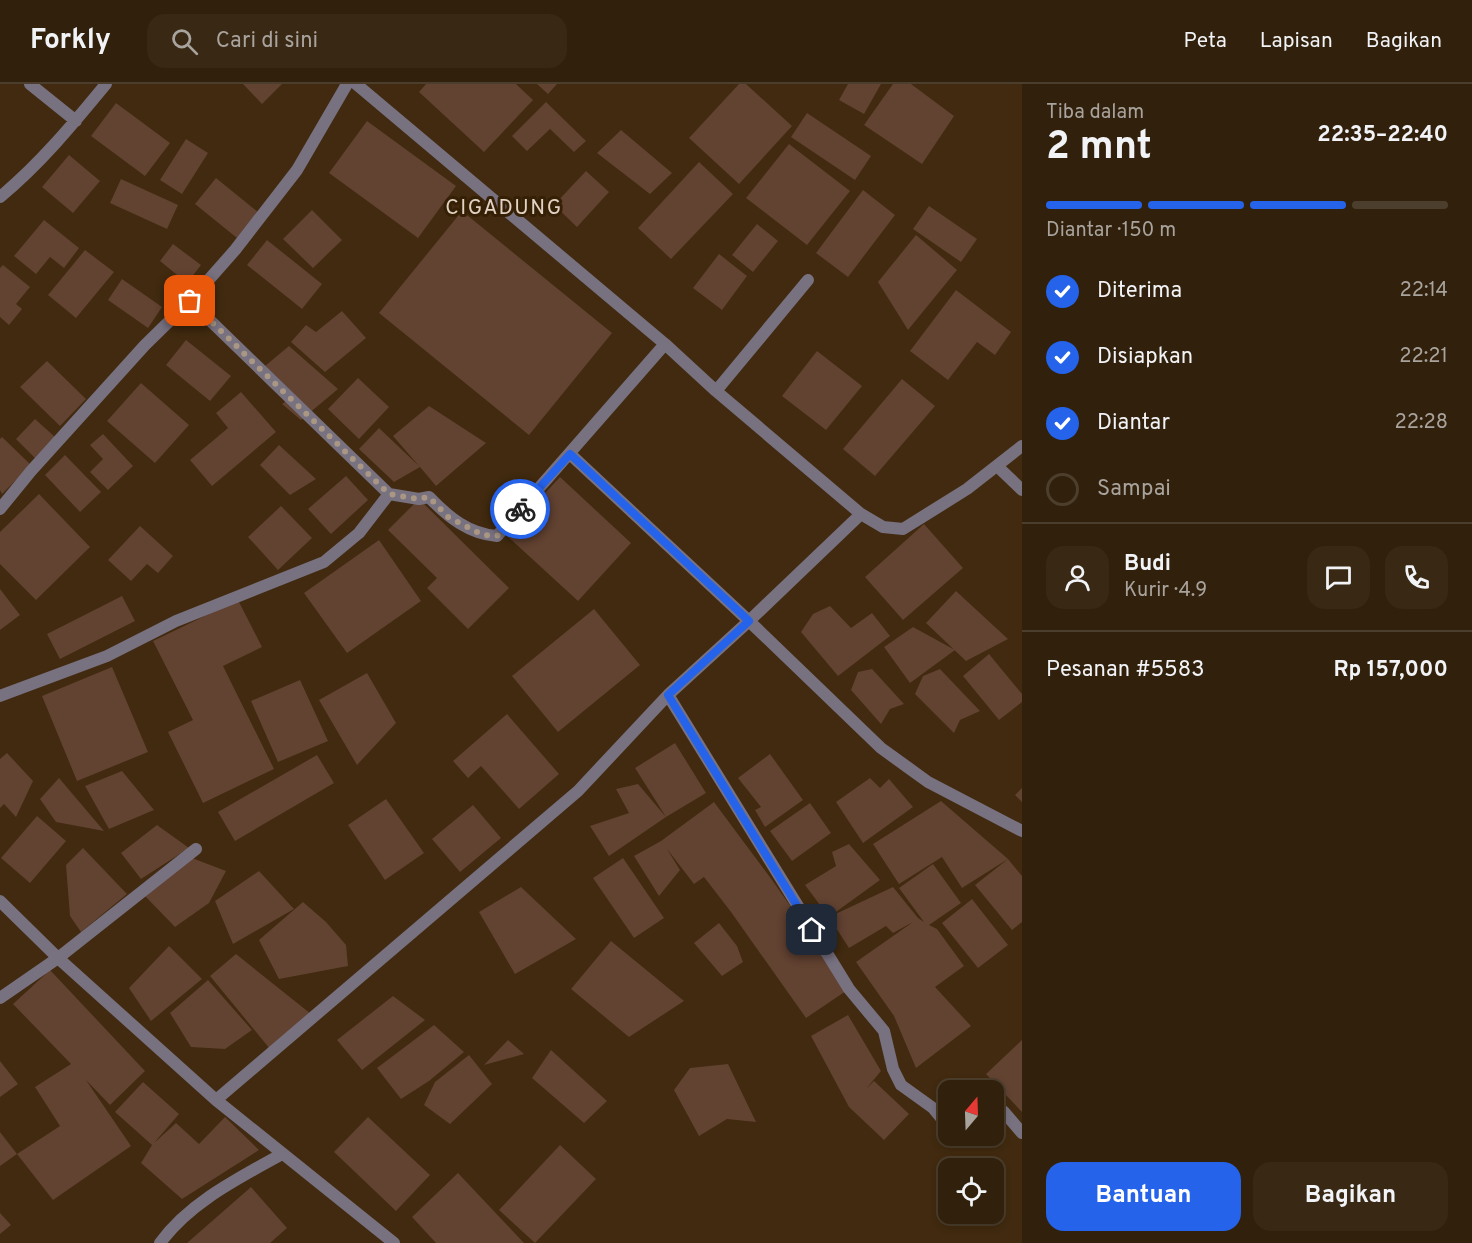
<!DOCTYPE html>
<html lang="id">
<meta charset="utf-8">
<style>
body{margin:0;font-family:Overpass,sans-serif;background:#392814;color:#f1f3f6;height:100vh;display:flex;flex-direction:column;font-size:22px;white-space:nowrap}
*{box-sizing:border-box;margin:0}
p{font-size:20px;color:#a8a39d}
.icon{flex:none;width:33px;height:33px;fill:none;stroke:currentColor;stroke-width:2;stroke-linecap:round;stroke-linejoin:round}
.map{position:relative;flex:1;overflow:hidden}
.details{display:flex;flex-direction:column;background:#31200b;width:450px}
.details>*{flex:none}
.needle{width:39px;rotate:19deg}
.tools{position:absolute;left:938px;top:996px;display:grid;gap:12px}
.tools a{display:grid;place-items:center;width:66px;height:66px;border-radius:12px;background:#31200b;box-shadow:0 3px 9px #0003,0 0 0 2px #4c3e2c;font-size:30px}
.pin{position:absolute;display:grid;place-items:center;width:51px;height:51px;color:#fff;margin:-26px;border-radius:12px;box-shadow:0 3px 9px #0006}
.courier{position:absolute;display:grid;place-items:center;width:60px;height:60px;margin:-30px;border:4px solid #2563eb;border-radius:50%;background:#fff;color:#222;box-shadow:0 2px 8px #0007}
.overview em{font-style:normal;font-weight:700}
.overview div{display:flex;flex-direction:column-reverse}
.overview{display:flex;align-items:center;justify-content:space-between;height:102px;padding:0 24px}
h1{font-size:39px;font-weight:700;line-height:45px}
.bar{display:grid;grid-template-columns:repeat(4,1fr);gap:9px 6px;align-content:center;height:72px;padding:0 24px}
.bar i{height:8px;border-radius:4px;background:#4c3e2c}
.bar .active{background:#2563eb}
.bar p{grid-column:span 4}
.line{display:flex;align-items:center;gap:15px;padding:0 24px;border-top:2px solid #4c3e2c}
.line div{flex:1}
.round{display:grid;place-items:center;flex:none;width:63px;height:63px;border-radius:18px;background:#392814}
ol{padding:0 24px;list-style:none}
li{display:flex;align-items:center;gap:18px;height:66px}
li p{margin-inline-start:auto}
li .icon{padding:6px;border-radius:50%;background:#2563eb;color:#fff;stroke-width:4}
li:last-child{color:#a8a39d}
li i{width:33px;height:33px;border:3px solid #4c3e2c;border-radius:50%}
.button{display:flex;gap:12px;margin-top:auto;padding:12px 24px}
.button a{flex:1;height:69px;border-radius:18px;background:#2563eb;color:#fff;font-size:24px;font-weight:700;line-height:69px;text-align:center}
.button a+a{background:#392814;color:#f1f3f6}
header{display:flex;align-items:center;gap:36px;box-sizing:border-box;height:84px;padding:0 30px;background:#31200b;border-bottom:2px solid #4c3e2c}
header strong{font-size:28px}
nav{display:flex;gap:33px;margin-inline-start:auto;font-size:21px}
.search{width:420px;height:54px;background:#392814;display:flex;align-items:center;gap:15px;box-sizing:border-box;padding:0 21px;border-radius:18px;color:#a8a39d;font-size:22px}
main{display:flex;flex:1;min-height:0}
.map>svg:first-child{display:block}
.building{fill:#624231}
.lines{fill:none;stroke-linecap:round;stroke-linejoin:round}
.minor{stroke:#787180;stroke-width:12}
.done{stroke:#a99784;stroke-width:6;stroke-dasharray:0 10.8}
.route{stroke:#2563eb;stroke-width:8}
.labels{text-anchor:middle;stroke-width:6;stroke-linejoin:round;paint-order:stroke}
.quarter-label{font-size:21px;letter-spacing:1.5px;fill:#e1d2c3;stroke:#362005}
</style>
<header>
<strong>Forkly</strong>
<div class="search"><svg class="icon" aria-label="search" viewBox="0 0 24 24"><circle cx="10" cy="10" r="6"/><path d="M15 15l6 6"/></svg>Cari di sini</div>
<nav><a>Peta</a><a>Lapisan</a><a>Bagikan</a></nav>
</header>
<main>
<div class="map">
<svg width="1022" height="1159" viewBox="0 0 1022 1159">
<rect width="100%" height="100%" fill="#412a0f"/>
<path class="building" d="M 243,0 L 282,0 L 262,20 Z
M 426,0 L 516,0 L 533,16 L 484,68 L 419,8 Z
M 537,0 L 557,0 L 548,10 Z
M 739,0 L 746,0 L 792,42 L 739,100 L 689,54 Z
M 848,0 L 881,0 L 864,30 L 839,16 Z
M 893,0 L 911,0 L 954,32 L 922,80 L 864,41 Z
M 546,18 L 586,57 L 574,68 L 550,45 L 527,67 L 512,52 Z
M 116,19 L 170,59 L 145,92 L 91,52 Z
M 807,29 L 871,72 L 855,96 L 791,53 Z
M 367,37 L 456,102 L 418,154 L 329,89 Z
M 621,46 L 672,89 L 650,110 L 597,69 Z
M 186,55 L 208,69 L 182,110 L 160,96 Z
M 789,60 L 850,107 L 807,161 L 746,114 Z
M 69,71 L 100,97 L 73,129 L 42,103 Z
M 699,78 L 733,110 L 671,175 L 638,144 Z
M 586,87 L 609,108 L 577,143 L 554,121 Z
M 216,94 L 258,128 L 237,154 L 195,120 Z
M 121,95 L 178,121 L 167,145 L 110,119 Z
M 863,106 L 895,131 L 848,193 L 816,169 Z
M 929,122 L 977,155 L 961,178 L 913,145 Z
M 312,126 L 342,156 L 313,184 L 283,155 Z
M 462,127 L 612,249 L 529,351 L 379,229 Z
M 44,136 L 79,164 L 64,184 L 50,173 L 36,190 L 14,172 Z
M 757,140 L 778,157 L 753,188 L 732,171 Z
M 916,151 L 957,186 L 908,246 L 878,198 Z
M 267,156 L 322,200 L 302,225 L 247,181 Z
M 173,160 L 201,181 L 187,199 L 160,177 Z
M 85,166 L 114,188 L 76,234 L 48,211 Z
M 719,170 L 747,192 L 722,226 L 693,204 Z
M 3,181 L 30,203 L 16,220 L 22,225 L 9,241 L 0,233 L 0,184 Z
M 122,195 L 162,223 L 148,244 L 108,216 Z
M 956,206 L 1011,248 L 995,271 L 977,258 L 948,296 L 910,267 Z
M 342,227 L 366,254 L 325,288 L 291,258 L 306,241 L 316,248 Z
M 186,256 L 231,292 L 210,317 L 166,281 Z
M 289,262 L 338,305 L 301,336 L 282,320 L 295,311 L 265,282 Z
M 817,267 L 862,302 L 826,346 L 782,312 Z
M 47,277 L 86,315 L 60,342 L 20,303 Z
M 358,294 L 389,323 L 359,355 L 328,325 Z
M 902,295 L 935,322 L 875,392 L 843,365 Z
M 141,299 L 189,341 L 155,379 L 107,337 Z
M 241,308 L 276,348 L 212,402 L 190,376 L 228,344 L 216,329 Z
M 429,322 L 486,359 L 436,402 L 420,383 L 394,398 L 359,365 L 379,344 L 419,382 L 393,352 Z
M 35,335 L 55,353 L 35,374 L 16,355 Z
M 103,350 L 133,382 L 108,406 L 90,388 L 103,375 L 90,361 Z
M 2,353 L 31,381 L 2,410 L 0,406 L 0,355 Z
M 279,361 L 316,395 L 290,411 L 260,381 Z
M 65,371 L 101,408 L 80,428 L 45,391 Z
M 346,392 L 368,416 L 331,450 L 308,425 Z
M 560,393 L 631,459 L 578,517 L 506,451 Z
M 39,410 L 90,463 L 36,516 L 0,480 L 0,448 Z
M 419,415 L 509,504 L 468,545 L 427,504 L 437,494 L 388,446 Z
M 281,422 L 312,454 L 278,486 L 248,453 Z
M 924,440 L 963,484 L 903,536 L 865,493 Z
M 140,442 L 173,472 L 158,489 L 147,480 L 131,497 L 108,476 Z
M 379,456 L 421,517 L 347,569 L 304,509 Z
M 0,505 L 20,531 L 0,546 Z
M 956,507 L 1008,555 L 966,577 L 926,539 Z
M 122,512 L 135,537 L 60,575 L 47,550 Z
M 238,516 L 262,563 L 223,582 L 274,685 L 203,719 L 168,648 L 193,636 L 153,557 Z
M 830,522 L 851,544 L 872,529 L 890,552 L 838,592 L 801,548 L 813,530 Z
M 594,525 L 640,581 L 558,648 L 512,592 Z
M 913,543 L 955,566 L 910,599 L 884,563 Z
M 989,570 L 1022,610 L 1022,618 L 999,636 L 963,592 Z
M 112,583 L 148,668 L 77,697 L 42,612 Z
M 872,585 L 904,620 L 890,625 L 881,640 L 851,606 L 858,588 Z
M 940,585 L 980,627 L 960,636 L 954,649 L 915,610 L 923,592 Z
M 367,589 L 396,639 L 357,681 L 319,616 Z
M 300,596 L 328,657 L 278,678 L 251,617 Z
M 507,630 L 559,690 L 519,725 L 481,682 L 468,694 L 453,677 Z
M 675,659 L 706,709 L 666,733 L 635,684 Z
M 7,669 L 33,697 L 16,733 L 4,720 L 0,724 L 0,675 Z
M 770,670 L 803,716 L 765,743 L 755,726 L 761,723 L 738,694 Z
M 317,671 L 334,699 L 235,757 L 218,728 Z
M 122,687 L 154,726 L 109,745 L 85,702 Z
M 59,694 L 104,747 L 56,738 L 40,715 Z
M 870,694 L 880,704 L 889,695 L 913,723 L 863,759 L 836,718 Z
M 638,700 L 666,733 L 609,772 L 590,742 L 629,729 L 616,705 Z
M 1022,704 L 1022,718 L 1015,711 Z
M 386,715 L 424,769 L 385,796 L 348,741 Z
M 941,717 L 1008,775 L 962,804 L 942,773 L 899,800 L 873,760 Z
M 714,718 L 772,796 L 849,905 L 806,934 L 731,828 L 704,793 L 694,800 L 667,765 L 680,786 L 659,812 L 634,772 L 661,757 Z
M 810,719 L 831,749 L 792,777 L 770,747 Z
M 473,721 L 501,754 L 460,788 L 432,755 Z
M 37,732 L 66,757 L 30,799 L 1,774 Z
M 157,741 L 189,764 L 141,795 L 121,769 Z
M 849,760 L 880,796 L 829,833 L 805,801 L 836,782 L 832,768 Z
M 83,764 L 127,810 L 81,848 L 70,832 L 66,781 Z
M 192,774 L 226,787 L 209,819 L 175,843 L 144,811 Z
M 623,774 L 664,834 L 634,854 L 593,794 Z
M 1008,775 L 1022,792 L 1022,838 L 1012,846 L 975,801 Z
M 933,780 L 961,819 L 929,841 L 937,845 L 964,882 L 935,903 L 971,942 L 916,984 L 894,932 L 856,878 L 913,838 L 893,849 L 886,842 L 849,864 L 829,833 L 893,803 L 918,834 L 924,838 L 899,804 Z
M 259,787 L 294,825 L 233,860 L 215,817 Z
M 521,803 L 576,855 L 515,890 L 479,828 Z
M 972,815 L 1008,861 L 978,884 L 942,839 Z
M 303,818 L 326,838 L 346,861 L 348,882 L 279,895 L 259,856 Z
M 719,839 L 737,862 L 743,878 L 722,892 L 694,859 Z
M 611,857 L 684,917 L 629,953 L 571,905 Z
M 169,862 L 202,895 L 151,937 L 129,904 Z
M 236,870 L 311,930 L 270,965 L 210,892 Z
M 50,886 L 145,987 L 110,1021 L 86,996 L 131,1062 L 53,1116 L 17,1070 L 60,1042 L 35,1003 L 71,980 L 13,920 Z
M 208,896 L 252,946 L 225,965 L 191,963 L 170,929 Z
M 393,912 L 425,936 L 362,986 L 337,956 Z
M 848,931 L 881,987 L 866,1005 L 874,997 L 909,1030 L 884,1056 L 849,1023 L 811,952 Z
M 434,941 L 464,968 L 429,997 L 401,1015 L 377,984 Z
M 508,956 L 524,970 L 484,981 Z
M 1022,956 L 1022,1028 L 986,990 Z
M 551,966 L 607,1017 L 584,1039 L 532,994 Z
M 469,971 L 492,1000 L 450,1040 L 424,1021 L 435,998 Z
M 0,977 L 18,1000 L 0,1013 Z
M 728,980 L 756,1038 L 727,1035 L 699,1052 L 674,1006 L 690,984 Z
M 143,998 L 179,1030 L 154,1059 L 176,1039 L 199,1060 L 225,1033 L 259,1066 L 182,1115 L 141,1079 L 152,1061 L 115,1028 Z
M 368,1033 L 430,1091 L 396,1127 L 334,1068 Z
M 0,1048 L 17,1070 L 0,1082 Z
M 560,1061 L 596,1095 L 535,1159 L 499,1126 Z
M 458,1089 L 524,1159 L 436,1159 L 412,1133 Z
M 251,1103 L 287,1144 L 270,1159 L 187,1159 Z
M 0,1129 L 11,1141 L 0,1150 Z"/>
<g class="lines">
<path class="minor" d="M 30,0 L 76,37
M 356,0 L 665,260 L 716,307 L 861,430 L 883,443 L 903,445 L 967,405 L 1022,362
M 0,113 C 40,80 73,40 106,0
M 190,217 L 389,410
M 716,307 L 808,196
M 570,370 L 749,537 L 881,664 L 928,698 L 1022,747
M 997,382 L 1022,406
M 0,425 L 31,387 L 145,261 L 190,217 L 235,166 L 297,86 L 347,0
M 668,611 L 849,905 L 884,947 L 893,985 L 901,1001 L 933,1024 L 942,1035 L 948,1036
M 0,612 L 107,572 L 176,537 L 324,478 L 359,449 L 389,410 L 419,415 L 429,413 C 448,433 469,450 497,452 L 665,260
M 0,817 L 58,874 L 216,1016 L 394,1159
M 0,914 L 58,874 L 196,765
M 216,1016 L 578,707 L 668,611 L 749,537 L 861,430
M 993,1019 L 1004,1028 L 1022,1049
M 160,1159 C 190,1118 239,1094 282,1070"/>
</g>
<g class="lines">
<path class="done" d="M 190,217 L 389,410 L 418,415 L 429,413 L 448,433 L 483,451 L 497,452 L 520,425"/>
<path class="route" d="M 520,425 L 570,370 L 749,537 L 668,611 L 812,846"/>
</g>
<g class="labels">
<g class="quarter-label">
<text x="504" y="130">CIGADUNG</text>
</g>
</g>
</svg>
<div class="tools">
<a><svg class="needle" viewBox="-14 -14 28 28"><path d="M0-13l5 13h-10z" fill="#e53935"/><path d="M0 13l5-13h-10z" fill="#a8a39d"/></svg></a>
<a><svg class="icon" aria-label="locate" viewBox="0 0 24 24"><circle cx="12" cy="12" r="6"/><path d="M12 2v4M12 18v4M2 12h4M18 12h4"/></svg></a>
</div>
<div class="pin" style="left:190px;top:217px;background:#ea580c"><svg class="icon" aria-label="bag" viewBox="0 0 24 24"><path d="M5 8h14l-1 12H6zM9 8a3 3 0 0 1 6 0"/></svg></div>
<div class="pin" style="left:812px;top:846px;background:#1f2937"><svg class="icon" aria-label="home" viewBox="0 0 24 24"><path d="M3 11l9-7 9 7M6 9v11h12V9"/></svg></div>
<div class="courier" style="left:520px;top:425px"><svg class="icon" aria-label="bike" viewBox="0 0 24 24"><circle cx="6" cy="16" r="4"/><circle cx="18" cy="16" r="4"/><path d="M6 16l4-8h5l3 8M10 8l3 8H6M13 5h3"/></svg></div>
</div>
<section class="details">
<div class="overview"><div><h1>2 mnt</h1><p>Tiba dalam</p></div><em>22:35–22:40</em></div>
<div class="bar"><i class="active"></i><i class="active"></i><i class="active"></i><i></i><p>Diantar · 150 m</p></div>
<ol>
<li><svg class="icon" aria-label="check" viewBox="0 0 24 24"><path d="M5 12l5 5 9-10"/></svg>Diterima<p>22:14</p></li>
<li><svg class="icon" aria-label="check" viewBox="0 0 24 24"><path d="M5 12l5 5 9-10"/></svg>Disiapkan<p>22:21</p></li>
<li><svg class="icon" aria-label="check" viewBox="0 0 24 24"><path d="M5 12l5 5 9-10"/></svg>Diantar<p>22:28</p></li>
<li><i></i>Sampai</li>
</ol>
<div class="line" style="height:108px"><a class="round"><svg class="icon" aria-label="person" viewBox="0 0 24 24"><circle cx="12" cy="8" r="4"/><path d="M4 21q1-7 8-7t8 7"/></svg></a><div><b>Budi</b><p>Kurir · 4.9</p></div><a class="round"><svg class="icon" aria-label="chat" viewBox="0 0 24 24"><path d="M4 5h16v11H9l-5 4z"/></svg></a><a class="round"><svg class="icon" aria-label="phone" viewBox="0 0 24 24"><path d="M5 4h4l2 5-3 2q2 4 5 5l2-3 5 2v4C11 20 4 13 5 4z"/></svg></a></div>
<div class="line" style="height:78px"><div>Pesanan #5583</div><b>Rp 157,000</b></div>
<div class="button"><a>Bantuan</a><a>Bagikan</a></div>
</section>
</main>
